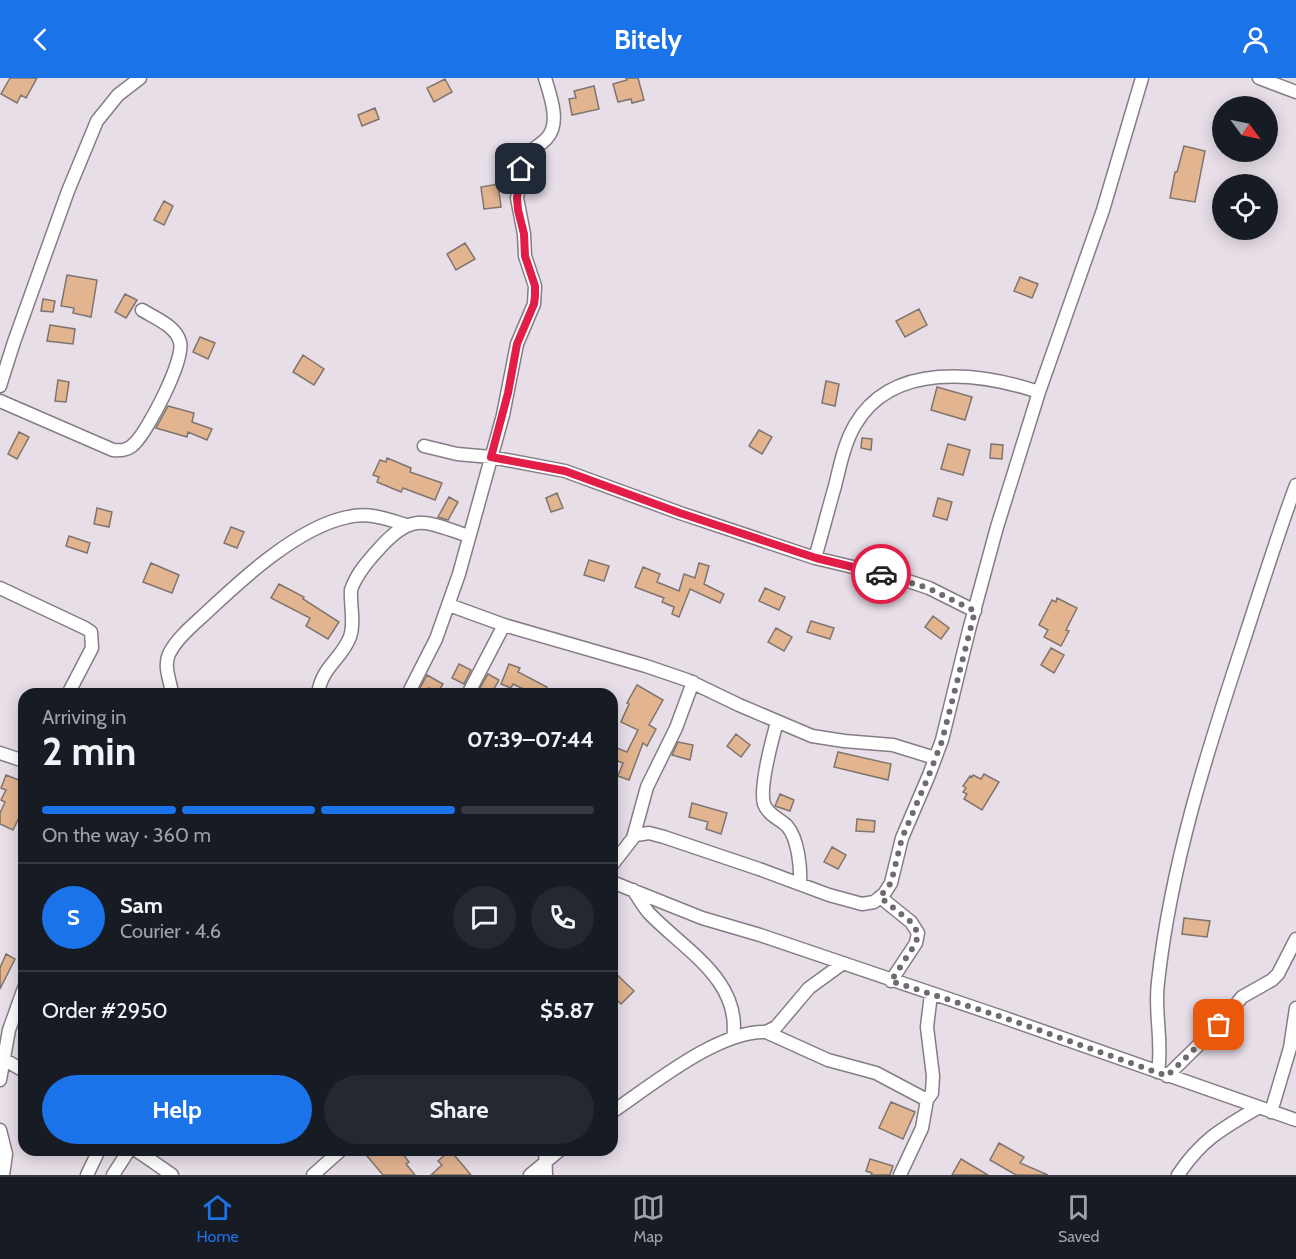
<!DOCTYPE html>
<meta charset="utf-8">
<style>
body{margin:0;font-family:Cabin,sans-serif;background:#242831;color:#f1f3f6;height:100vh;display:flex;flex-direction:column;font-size:22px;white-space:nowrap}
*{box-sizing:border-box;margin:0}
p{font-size:20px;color:#9ea1a6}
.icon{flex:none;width:33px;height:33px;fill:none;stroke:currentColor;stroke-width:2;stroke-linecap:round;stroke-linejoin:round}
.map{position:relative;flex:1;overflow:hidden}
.sheet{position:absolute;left:18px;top:610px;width:600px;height:468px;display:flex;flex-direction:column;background:#171b24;border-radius:18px;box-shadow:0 3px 15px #0003}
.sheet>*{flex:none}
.needle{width:39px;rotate:123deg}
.fabs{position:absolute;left:1212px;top:18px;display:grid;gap:12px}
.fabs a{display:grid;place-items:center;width:66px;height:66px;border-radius:50%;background:#171b24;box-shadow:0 3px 15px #0003;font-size:30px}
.pin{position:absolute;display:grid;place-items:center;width:51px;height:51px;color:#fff;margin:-26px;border-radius:12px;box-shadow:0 3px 9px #0006}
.courier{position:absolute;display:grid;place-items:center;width:60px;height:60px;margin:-30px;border:4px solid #e11d48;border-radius:50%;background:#fff;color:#222;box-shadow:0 2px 8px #0007}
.headline em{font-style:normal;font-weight:800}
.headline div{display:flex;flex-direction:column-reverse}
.headline{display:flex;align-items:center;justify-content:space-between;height:102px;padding:0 24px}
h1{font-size:39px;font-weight:800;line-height:45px}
.bar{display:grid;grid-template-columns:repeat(4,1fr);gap:9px 6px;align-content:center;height:72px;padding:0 24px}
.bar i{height:8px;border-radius:4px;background:#363941}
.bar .active{background:#1a73e8}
.bar p{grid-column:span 4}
.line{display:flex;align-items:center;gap:15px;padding:0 24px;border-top:2px solid #363941}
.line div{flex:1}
.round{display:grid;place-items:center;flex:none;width:63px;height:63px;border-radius:32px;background:#242831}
.action{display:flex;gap:12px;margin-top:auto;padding:12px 24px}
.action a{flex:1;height:69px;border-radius:36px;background:#1a73e8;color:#fff;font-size:24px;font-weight:800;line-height:69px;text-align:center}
.action a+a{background:#242831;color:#f1f3f6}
header{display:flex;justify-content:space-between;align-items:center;height:78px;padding:0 24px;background:#1a73e8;color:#fff;font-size:27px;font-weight:800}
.menu{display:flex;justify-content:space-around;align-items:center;height:84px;border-top:2px solid #363941;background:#171b24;font-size:16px;color:#9ea1a6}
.menu a{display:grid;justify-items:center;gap:3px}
.menu .active{color:#1a73e8}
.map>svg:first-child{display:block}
.building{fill:#e2b490;stroke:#7f756e;stroke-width:1.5}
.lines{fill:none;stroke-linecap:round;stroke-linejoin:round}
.minor-casing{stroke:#857d86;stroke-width:15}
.minor{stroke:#fff;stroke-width:12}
.done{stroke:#6f6a70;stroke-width:6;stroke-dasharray:0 10.8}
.route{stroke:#e11d48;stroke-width:8}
</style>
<header><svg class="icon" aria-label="back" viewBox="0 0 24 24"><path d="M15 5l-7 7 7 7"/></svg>Bitely<svg class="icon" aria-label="person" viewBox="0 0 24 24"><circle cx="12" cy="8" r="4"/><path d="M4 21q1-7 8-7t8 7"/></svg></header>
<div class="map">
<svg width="1296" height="1097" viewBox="0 0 1296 1097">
<rect width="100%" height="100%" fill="#e7dee8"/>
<path class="building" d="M 10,0 L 37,0 L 26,20 L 21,17 L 17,25 L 1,16 Z
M 626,0 L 638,0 L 644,22 L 632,25 L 631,21 L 618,24 L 613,6 L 627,2 Z
M 445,1 L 452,14 L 434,24 L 427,10 Z
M 594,8 L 599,31 L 572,37 L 569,21 L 576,20 L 574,13 Z
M 375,30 L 379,41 L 362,48 L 358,37 Z
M 1184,68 L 1205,73 L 1195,124 L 1170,120 L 1175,94 L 1177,94 Z
M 498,106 L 501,129 L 484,131 L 481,109 Z
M 164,123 L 173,128 L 164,147 L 154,142 Z
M 465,165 L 475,181 L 456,192 L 447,176 Z
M 67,197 L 97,202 L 91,239 L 73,235 L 74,230 L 61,228 Z
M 1020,199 L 1038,206 L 1032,220 L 1014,213 Z
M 125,216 L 137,222 L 126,240 L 115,234 Z
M 43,221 L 55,223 L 53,234 L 41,233 Z
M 919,231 L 927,247 L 905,259 L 896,243 Z
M 50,247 L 75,251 L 73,266 L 47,263 Z
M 200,259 L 215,265 L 208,281 L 193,274 Z
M 303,277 L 324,291 L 314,307 L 293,294 Z
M 58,302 L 69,304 L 66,324 L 55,323 Z
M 826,303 L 839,306 L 835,328 L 822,325 Z
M 937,309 L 972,319 L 965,342 L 931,332 Z
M 168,328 L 194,335 L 192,344 L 212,351 L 207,362 L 188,354 L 187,359 L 156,350 Z
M 759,352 L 772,359 L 762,376 L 749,368 Z
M 19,354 L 29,359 L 17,381 L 8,376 Z
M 862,360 L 872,361 L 871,372 L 861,370 Z
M 948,366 L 970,372 L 963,397 L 941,391 Z
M 991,366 L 1003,367 L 1002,381 L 990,380 Z
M 387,380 L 411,390 L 410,394 L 442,405 L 435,422 L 403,410 L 401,414 L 377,404 L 379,399 L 373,397 L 380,382 L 386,384 Z
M 557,415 L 563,430 L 551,434 L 546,420 Z
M 449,419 L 458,424 L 448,442 L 438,439 Z
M 938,420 L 952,424 L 947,442 L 933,438 Z
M 97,430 L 112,434 L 109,449 L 94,446 Z
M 231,449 L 244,454 L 237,470 L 224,465 Z
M 69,458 L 90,465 L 87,475 L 66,468 Z
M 589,482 L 609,488 L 604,503 L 584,497 Z
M 151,485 L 179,497 L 172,515 L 143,504 Z
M 699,485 L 709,488 L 704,506 L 724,516 L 720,525 L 690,511 L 679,539 L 672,536 L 674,529 L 662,524 L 664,520 L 635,509 L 643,489 L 660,496 L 657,504 L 679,513 L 684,496 L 695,500 Z
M 279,506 L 304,519 L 303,521 L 339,544 L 328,561 L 306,548 L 310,540 L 271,520 Z
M 765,510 L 785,519 L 779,532 L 759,523 Z
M 1057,520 L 1077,530 L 1066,552 L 1069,553 L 1061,568 L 1044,559 L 1048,552 L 1039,547 L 1052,522 L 1056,524 Z
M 933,538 L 949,550 L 941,561 L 925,549 Z
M 811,543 L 834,550 L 830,561 L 807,554 Z
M 776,550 L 792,559 L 784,573 L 768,564 Z
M 1051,570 L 1064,577 L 1054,595 L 1041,587 Z
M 459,586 L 471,592 L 464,606 L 452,600 Z
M 509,586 L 520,590 L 518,594 L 547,609 L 543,616 L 534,616 L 513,606 L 511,610 L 501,606 Z
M 488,596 L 499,602 L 491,616 L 480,610 Z
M 427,597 L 443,606 L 437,616 L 429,610 L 427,614 L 420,610 Z
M 637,607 L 663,622 L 649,647 L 656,651 L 647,668 L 643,665 L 629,702 L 618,698 L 623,685 L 612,681 L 612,668 L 627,674 L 638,652 L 621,644 L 629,626 L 627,625 Z
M 736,656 L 750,667 L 741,679 L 727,668 Z
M 678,664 L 693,667 L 690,682 L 672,677 Z
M 838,674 L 891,686 L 888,702 L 834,689 Z
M 984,696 L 999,704 L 982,732 L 964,721 L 967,716 L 963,714 L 966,710 L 963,708 L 970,698 L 972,699 L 973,697 L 981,701 Z
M 6,697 L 24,704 L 24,729 L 13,752 L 0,746 L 0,735 L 5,724 L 1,722 L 6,712 L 1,710 Z
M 780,716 L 794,722 L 790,733 L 775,728 Z
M 692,725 L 727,735 L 721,756 L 706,751 L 708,744 L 689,739 Z
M 857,741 L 875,743 L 874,754 L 856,753 Z
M 832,769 L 846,777 L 838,791 L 824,784 Z
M 1184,840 L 1210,843 L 1207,859 L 1182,856 Z
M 6,876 L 15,881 L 0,911 L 0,890 Z
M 612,892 L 634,913 L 621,926 L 612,917 Z
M 891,1024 L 915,1034 L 903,1061 L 879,1050 Z
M 999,1065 L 1024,1079 L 1020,1085 L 1048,1097 L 1016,1097 L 990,1082 Z
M 362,1072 L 400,1072 L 409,1084 L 406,1086 L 415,1097 L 383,1097 Z
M 450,1072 L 471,1097 L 431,1097 L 442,1087 L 438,1083 Z
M 870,1081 L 893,1088 L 890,1097 L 871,1097 L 872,1095 L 866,1093 Z
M 961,1081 L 988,1097 L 952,1097 Z"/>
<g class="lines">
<g class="minor-casing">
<path id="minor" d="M 1259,0 L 1296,14
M 0,308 L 14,264 L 68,113 L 97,43 L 118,17 L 140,0
M 0,323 L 113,372 C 122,373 129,372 135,365 C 148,352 185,282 180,264 C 176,248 155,240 142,232
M 424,368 L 457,376 L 491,379 L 565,393 L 680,435 L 815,480 L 899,500 L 929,510 L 975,533
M 815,480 C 822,456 828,432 835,408 C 840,388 844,366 855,347 C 892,283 979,294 1039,314
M 0,510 L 85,550 L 91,554 L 92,570 L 68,616
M 449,527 L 504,547 L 646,588 L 687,602 L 739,627 L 812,658 L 844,663 L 893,667 L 935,680
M 172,616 C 171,604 163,589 169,576 C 176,561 193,547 206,535 C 242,501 298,449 348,439 C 369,434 387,441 406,447
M 318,616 C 322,588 341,582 350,559 C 355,545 350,527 351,512 C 356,497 366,485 377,473 C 412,433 423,443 469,458
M 408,616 L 436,561 L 459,496 L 503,337 L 517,266 L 534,226 L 535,208 L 525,178 L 524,156 L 517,120 L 525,78 C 532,71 541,67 547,60 C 561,45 550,17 545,0
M 468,616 L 504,547
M 777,644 C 772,662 759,709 764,726 C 768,737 780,741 787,748 C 798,760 801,790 800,806
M 0,675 L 24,683
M 633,760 L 647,709 L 676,650 L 693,604
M 612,787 L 633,760 L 636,757 L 649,755 L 664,759 L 759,791 L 829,817 L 862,826 L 874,824 L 884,816 L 891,805 L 902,760 L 929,697 L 942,662 L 969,552 L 997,449 L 1039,314 L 1103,132 L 1142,0
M 612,804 L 702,840 L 760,857 L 1005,940 L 1296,1042
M 633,812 C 638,819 643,828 649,835 C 683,871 742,902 733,960
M 880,819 L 911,844 L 918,855 L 916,865 L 891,903
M 766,954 L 776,949 L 809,910 L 842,886
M 0,979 L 24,993
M 1158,994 C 1163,962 1154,936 1158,904 C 1171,786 1207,674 1244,562 C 1261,510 1277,458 1296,407
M 1167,998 L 1219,947 L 1242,919 L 1272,902 L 1278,896 L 1296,861
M 0,1002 L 9,952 L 24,910
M 612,1034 C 651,1008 718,952 766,954 L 828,982 L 876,995 L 927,1022
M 1271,1034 L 1290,970 L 1296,930
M 0,1052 L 6,1076 L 3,1097
M 136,1072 L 172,1097
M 545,1072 L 546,1097
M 87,1097 L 99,1072
M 113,1097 L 129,1072
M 313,1097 L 341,1072
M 530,1097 L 560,1072
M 900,1097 L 922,1050 L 927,1022 L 932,1015 L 933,998 L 927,949 L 931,916
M 1178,1097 C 1202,1061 1223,1050 1259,1029"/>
</g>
<use href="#minor" class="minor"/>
</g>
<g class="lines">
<path class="done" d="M 881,496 L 928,510 L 975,533 L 942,663 L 929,697 L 902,760 L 891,805 L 880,819 L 911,844 L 918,855 L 916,865 L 891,903 L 1005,940 L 1167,998 L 1219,947"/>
<path class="route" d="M 521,91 L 517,120 L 518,132 L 524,156 L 525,178 L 535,208 L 535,218 L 534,226 L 517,266 L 508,315 L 491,379 L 565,393 L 680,435 L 816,480 L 881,496"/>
</g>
</svg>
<div class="fabs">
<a><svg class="needle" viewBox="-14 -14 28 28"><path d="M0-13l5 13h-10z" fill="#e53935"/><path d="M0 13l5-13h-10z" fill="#9ea1a6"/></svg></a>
<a><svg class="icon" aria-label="locate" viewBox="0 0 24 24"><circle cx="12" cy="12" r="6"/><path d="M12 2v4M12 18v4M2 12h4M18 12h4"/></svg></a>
</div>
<div class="pin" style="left:1219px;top:947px;background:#ea580c"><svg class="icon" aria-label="bag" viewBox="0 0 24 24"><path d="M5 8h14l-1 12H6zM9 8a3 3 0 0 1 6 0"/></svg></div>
<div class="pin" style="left:521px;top:91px;background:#1f2937"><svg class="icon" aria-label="home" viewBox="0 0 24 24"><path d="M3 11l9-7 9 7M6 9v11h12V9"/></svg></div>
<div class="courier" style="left:881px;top:496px"><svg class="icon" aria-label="car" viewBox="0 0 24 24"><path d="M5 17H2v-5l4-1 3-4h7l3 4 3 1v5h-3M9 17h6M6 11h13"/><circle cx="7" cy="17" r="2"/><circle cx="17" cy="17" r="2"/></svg></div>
<section class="sheet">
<div class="headline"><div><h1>2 min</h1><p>Arriving in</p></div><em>07:39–07:44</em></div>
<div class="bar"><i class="active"></i><i class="active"></i><i class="active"></i><i></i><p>On the way · 360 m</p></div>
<div class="line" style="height:108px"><b class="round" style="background:#1a73e8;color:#fff">S</b><div><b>Sam</b><p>Courier · 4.6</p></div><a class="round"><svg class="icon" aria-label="chat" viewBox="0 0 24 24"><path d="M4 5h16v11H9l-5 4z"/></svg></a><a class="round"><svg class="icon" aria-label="phone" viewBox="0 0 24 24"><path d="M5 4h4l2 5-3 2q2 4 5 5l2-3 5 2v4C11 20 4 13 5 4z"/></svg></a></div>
<div class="line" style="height:78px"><div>Order #2950</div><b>$5.87</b></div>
<div class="action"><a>Help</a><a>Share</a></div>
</section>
</div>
<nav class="menu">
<a class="active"><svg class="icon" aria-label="home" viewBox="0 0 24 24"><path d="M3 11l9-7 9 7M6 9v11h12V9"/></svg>Home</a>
<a><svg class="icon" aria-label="map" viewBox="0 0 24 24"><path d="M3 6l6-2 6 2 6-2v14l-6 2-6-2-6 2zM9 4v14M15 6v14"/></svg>Map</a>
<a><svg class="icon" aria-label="saved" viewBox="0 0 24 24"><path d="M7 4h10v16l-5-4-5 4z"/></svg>Saved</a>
</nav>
